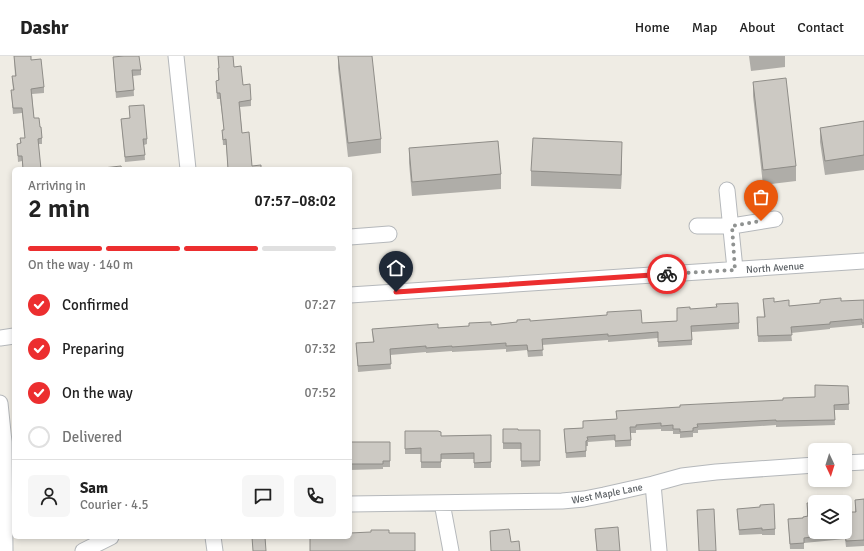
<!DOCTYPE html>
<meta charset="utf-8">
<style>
body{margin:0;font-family:Signika,sans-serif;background:#f6f6f6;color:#222;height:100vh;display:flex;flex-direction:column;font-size:15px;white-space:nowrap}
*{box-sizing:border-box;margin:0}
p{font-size:13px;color:#767676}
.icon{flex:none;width:22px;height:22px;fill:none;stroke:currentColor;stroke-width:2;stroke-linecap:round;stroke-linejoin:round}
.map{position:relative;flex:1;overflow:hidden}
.sheet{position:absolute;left:12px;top:111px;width:340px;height:372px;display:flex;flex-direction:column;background:#fff;border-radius:6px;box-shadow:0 2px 6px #0003}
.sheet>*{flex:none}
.needle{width:26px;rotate:176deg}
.tools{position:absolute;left:808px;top:387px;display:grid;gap:8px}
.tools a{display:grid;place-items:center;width:44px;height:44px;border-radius:6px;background:#fff;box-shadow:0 2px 6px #0003;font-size:20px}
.pin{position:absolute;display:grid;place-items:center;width:34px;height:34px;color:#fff;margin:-41px -17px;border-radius:50% 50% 50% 0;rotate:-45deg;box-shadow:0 0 4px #0007}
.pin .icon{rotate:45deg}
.courier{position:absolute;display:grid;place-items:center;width:40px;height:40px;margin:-20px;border:3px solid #ec2e2f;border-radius:50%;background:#fff;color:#222;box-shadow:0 1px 5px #0007}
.head em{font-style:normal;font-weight:600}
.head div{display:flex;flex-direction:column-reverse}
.head{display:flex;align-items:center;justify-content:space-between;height:68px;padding:0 16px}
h1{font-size:26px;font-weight:600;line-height:30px}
.bar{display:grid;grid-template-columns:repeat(4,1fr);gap:6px 4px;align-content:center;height:48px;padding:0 16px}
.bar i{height:5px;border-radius:3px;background:#e0e0e0}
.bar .on{background:#ec2e2f}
.bar p{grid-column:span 4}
.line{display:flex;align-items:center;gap:10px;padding:0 16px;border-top:1px solid #e0e0e0}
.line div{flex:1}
.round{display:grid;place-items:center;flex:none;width:42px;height:42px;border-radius:6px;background:#f6f6f6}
ol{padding:0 16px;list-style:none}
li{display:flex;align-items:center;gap:12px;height:44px}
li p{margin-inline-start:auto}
li .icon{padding:4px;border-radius:50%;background:#ec2e2f;color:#fff;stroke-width:4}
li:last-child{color:#767676}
li i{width:22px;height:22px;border:2px solid #e0e0e0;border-radius:50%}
header{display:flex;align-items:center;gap:24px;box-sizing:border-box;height:56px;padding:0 20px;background:#fff;border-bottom:1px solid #e0e0e0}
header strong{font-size:19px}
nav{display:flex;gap:22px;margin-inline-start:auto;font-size:14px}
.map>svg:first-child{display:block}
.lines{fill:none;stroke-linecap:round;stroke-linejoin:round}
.street-casing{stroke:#b5b8bb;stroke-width:17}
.street{stroke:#fff;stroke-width:15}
.wall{fill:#afada8}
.shaded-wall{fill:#8f8d88}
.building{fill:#ccc9c3;stroke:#8f8d88}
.done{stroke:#8f9291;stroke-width:4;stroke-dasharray:0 7.2}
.route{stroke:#ec2e2f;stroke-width:5}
.labels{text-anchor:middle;stroke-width:3;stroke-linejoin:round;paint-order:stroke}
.street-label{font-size:10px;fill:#5c6165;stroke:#fff}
</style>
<header>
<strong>Dashr</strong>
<nav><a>Home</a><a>Map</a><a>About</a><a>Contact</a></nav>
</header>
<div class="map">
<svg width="864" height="495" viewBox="0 0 864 495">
<rect width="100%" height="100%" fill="#efece4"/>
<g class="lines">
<g class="street-casing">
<path id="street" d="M 176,0 L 188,113
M 727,134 L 735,213
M 697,170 L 732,170 L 775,163
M 350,181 L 389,178
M 350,239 L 864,205
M 0,282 L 14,280
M 0,347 L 4,386 L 5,495
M 845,407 L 864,406
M 653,428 L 659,495
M 442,447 L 451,495
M 350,448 L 562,445 L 584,443 L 604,439 L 653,428 L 682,420 L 716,416 L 815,409
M 213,481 L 215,495
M 83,495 L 111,481"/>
</g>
<use href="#street" class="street"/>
</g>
<path class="wall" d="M 14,0 L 31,0 L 31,4 L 44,31 L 44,37 L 32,38 L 34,62 L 40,71 L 42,82 L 42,88 L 38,88 L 41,113 L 23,113 L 22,105 L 18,106 L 17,88 L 20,87 L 20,82 L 25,82 L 22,57 L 13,58 L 11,34 L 13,34 L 12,20 L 15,20 Z
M 218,0 L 233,0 L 234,11 L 251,44 L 251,50 L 240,51 L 242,77 L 252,110 L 261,113 L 228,113 L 226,89 L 223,89 L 222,74 L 224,74 L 220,43 L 217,43 L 216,30 L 216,25 L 218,25 L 218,12 L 219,12 Z
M 338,0 L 381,83 L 381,97 L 348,101 L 338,12 Z
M 749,0 L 785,0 L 785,11 L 751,15 Z
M 113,1 L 141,14 L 141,19 L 133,20 L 134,40 L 116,42 Z
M 753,26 L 796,110 L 796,125 L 763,129 L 753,40 Z
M 129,50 L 147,83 L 147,88 L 144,89 L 145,104 L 125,106 L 121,63 L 130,62 Z
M 864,65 L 864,114 L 825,119 L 820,86 L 820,72 Z
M 409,92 L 501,118 L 501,133 L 412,140 L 409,107 Z
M 622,100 L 621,133 L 531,130 L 531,115 Z
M 763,243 L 789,250 L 864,244 L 864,272 L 862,272 L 862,269 L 830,272 L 830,273 L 791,277 L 792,285 L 758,286 L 757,261 L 764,261 Z
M 677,252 L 690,253 L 739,267 L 739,273 L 692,276 L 692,289 L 658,291 L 658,282 L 608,286 L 608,284 L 542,289 L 543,300 L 528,301 L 527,294 L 506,296 L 506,293 L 452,296 L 452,295 L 426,297 L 426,296 L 390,299 L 391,313 L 358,316 L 356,287 L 373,286 L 372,273 L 438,272 L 491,269 L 530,265 L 642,267 L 677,265 Z
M 848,330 L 849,354 L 834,354 L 835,369 L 776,371 L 776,369 L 698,374 L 698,377 L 693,377 L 693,381 L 680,382 L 680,378 L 673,378 L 673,375 L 661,375 L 661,373 L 636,374 L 636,377 L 631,377 L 631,390 L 615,391 L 615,384 L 588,386 L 588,390 L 586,390 L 586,401 L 566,402 L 564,373 L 583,372 L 583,365 L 617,363 L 616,355 L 680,351 L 783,344 L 815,341 Z
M 503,373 L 518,374 L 540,374 L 540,410 L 521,411 L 521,393 L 503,393 Z
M 405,375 L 441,380 L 491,379 L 491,412 L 474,412 L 474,403 L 441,403 L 441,412 L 421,412 L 421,398 L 405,398 Z
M 350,386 L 390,386 L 390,411 L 383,411 L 383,413 L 350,414 Z
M 864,443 L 864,490 L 846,491 L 845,483 L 804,487 L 804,493 L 790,493 L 788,463 L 803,462 L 807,460 L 807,447 L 815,476 L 855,456 L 855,444 Z
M 737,453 L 775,473 L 775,479 L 762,479 L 762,478 L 739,479 Z
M 595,473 L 620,495 L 597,495 L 595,478 Z"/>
<path class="shaded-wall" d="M 622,86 L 622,100 L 621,133 L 621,119 Z"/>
<path class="building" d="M 14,0 L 31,0 L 31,4 L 41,3 L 44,31 L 31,33 L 34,62 L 39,62 L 40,71 L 41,71 L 42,82 L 38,83 L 41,113 L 23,113 L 22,100 L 18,100 L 17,88 L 21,87 L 20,82 L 25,82 L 22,52 L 13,52 L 11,34 L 14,34 L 12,20 L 16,20 Z
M 124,0 L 139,0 L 141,14 L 132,14 L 134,34 L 116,36 L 113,1 Z
M 218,0 L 233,0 L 234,11 L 241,10 L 243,29 L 250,28 L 251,44 L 239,46 L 242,77 L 249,76 L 252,110 L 261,109 L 261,113 L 228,113 L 226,83 L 223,84 L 222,74 L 224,74 L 220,37 L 217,37 L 216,25 L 219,24 L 218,12 L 219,12 Z
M 338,0 L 372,0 L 381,83 L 348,87 Z
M 786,22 L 796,110 L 763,114 L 753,26 Z
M 144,49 L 147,83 L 143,83 L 145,99 L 125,101 L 121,63 L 130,62 L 129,50 Z
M 864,65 L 864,99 L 825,105 L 820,72 Z
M 533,82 L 622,86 L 621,119 L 531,115 Z
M 498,85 L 501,118 L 412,126 L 409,92 Z
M 121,110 L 122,113 L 103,113 L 103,112 Z
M 774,242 L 774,246 L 789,244 L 789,250 L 820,247 L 820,244 L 841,242 L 841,245 L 864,244 L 864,267 L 862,267 L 862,263 L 830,266 L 830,268 L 791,271 L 792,279 L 758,280 L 757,261 L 765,261 L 763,243 Z
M 738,247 L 739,267 L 691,270 L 692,284 L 658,286 L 658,276 L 608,280 L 608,278 L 542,283 L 543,294 L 528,295 L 527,289 L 506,290 L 506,287 L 452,291 L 452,290 L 426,292 L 426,290 L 390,293 L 391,308 L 358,310 L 356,287 L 374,286 L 372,273 L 438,268 L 438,272 L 469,270 L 469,267 L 491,266 L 491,269 L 517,266 L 517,264 L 530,263 L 530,265 L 607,259 L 607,256 L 641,254 L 642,267 L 677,265 L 677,252 L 690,251 L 690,253 L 717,251 L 716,248 Z
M 815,329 L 848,330 L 849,348 L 834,349 L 835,364 L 776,365 L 776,364 L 697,368 L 698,371 L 693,372 L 693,375 L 680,376 L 680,373 L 673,373 L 673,369 L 661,370 L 661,367 L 636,369 L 636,371 L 630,371 L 631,384 L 615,385 L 615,379 L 587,381 L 588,384 L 586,385 L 586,395 L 566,397 L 564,373 L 583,372 L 583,365 L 617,363 L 616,355 L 680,351 L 680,349 L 783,344 L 783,342 L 815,341 Z
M 503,373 L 518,373 L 518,374 L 540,374 L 540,405 L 521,405 L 521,387 L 503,387 Z
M 405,375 L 438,375 L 441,376 L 441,380 L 491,379 L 491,406 L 474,407 L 474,397 L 441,398 L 441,406 L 421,406 L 421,392 L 405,393 Z
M 350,386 L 390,386 L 390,405 L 383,405 L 383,408 L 350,408 Z
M 864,443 L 864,484 L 846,485 L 845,477 L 804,482 L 804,487 L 790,488 L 788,463 L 803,462 L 803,461 L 808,460 L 807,447 L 815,447 L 815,476 L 845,476 L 845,456 L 856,456 L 855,444 Z
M 774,448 L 775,473 L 762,474 L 762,472 L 739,474 L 737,453 L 760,451 L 760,449 Z
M 714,453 L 716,495 L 699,495 L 697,454 Z
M 618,471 L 620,495 L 597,495 L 595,473 Z
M 509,473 L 511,486 L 519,485 L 520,495 L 491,495 L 490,475 Z
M 371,474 L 389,474 L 389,477 L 415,477 L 415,495 L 310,495 L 310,481 L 350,481 L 350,477 L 371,476 Z
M 252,481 L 265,481 L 266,495 L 253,495 Z"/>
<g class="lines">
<path class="done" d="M 667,218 L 735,214 L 732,170 L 761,165"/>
<path class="route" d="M 396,236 L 667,218"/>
</g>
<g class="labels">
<g class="street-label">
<text transform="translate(775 211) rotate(-4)" y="4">North Avenue</text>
<text transform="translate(607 437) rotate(-11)" y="4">West Maple Lane</text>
</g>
</g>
</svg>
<div class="tools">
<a><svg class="needle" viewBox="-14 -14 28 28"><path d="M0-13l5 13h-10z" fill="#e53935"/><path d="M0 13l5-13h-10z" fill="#767676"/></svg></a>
<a><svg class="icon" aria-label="layers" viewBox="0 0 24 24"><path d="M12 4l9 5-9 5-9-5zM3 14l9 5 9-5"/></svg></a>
</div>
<div class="pin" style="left:761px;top:165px;background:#ea580c"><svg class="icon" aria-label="bag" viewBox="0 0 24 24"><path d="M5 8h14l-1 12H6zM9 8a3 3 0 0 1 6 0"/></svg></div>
<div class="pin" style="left:396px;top:236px;background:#1f2937"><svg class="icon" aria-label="home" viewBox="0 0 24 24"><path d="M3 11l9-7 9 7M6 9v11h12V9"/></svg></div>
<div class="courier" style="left:667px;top:218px"><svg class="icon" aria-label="bike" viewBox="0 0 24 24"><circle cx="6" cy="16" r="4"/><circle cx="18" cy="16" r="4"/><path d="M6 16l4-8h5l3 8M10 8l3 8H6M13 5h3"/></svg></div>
<section class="sheet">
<div class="head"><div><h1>2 min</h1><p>Arriving in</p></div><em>07:57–08:02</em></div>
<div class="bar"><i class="on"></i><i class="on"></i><i class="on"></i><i></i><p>On the way · 140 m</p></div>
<ol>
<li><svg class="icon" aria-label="check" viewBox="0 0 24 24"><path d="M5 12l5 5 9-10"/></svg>Confirmed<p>07:27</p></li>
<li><svg class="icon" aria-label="check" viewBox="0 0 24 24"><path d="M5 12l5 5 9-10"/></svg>Preparing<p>07:32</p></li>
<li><svg class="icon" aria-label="check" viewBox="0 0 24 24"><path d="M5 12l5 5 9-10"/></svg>On the way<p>07:52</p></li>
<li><i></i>Delivered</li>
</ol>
<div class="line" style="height:72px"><a class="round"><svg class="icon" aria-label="person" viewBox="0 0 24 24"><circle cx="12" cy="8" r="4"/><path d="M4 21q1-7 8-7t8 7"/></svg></a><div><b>Sam</b><p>Courier · 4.5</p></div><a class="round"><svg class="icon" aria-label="chat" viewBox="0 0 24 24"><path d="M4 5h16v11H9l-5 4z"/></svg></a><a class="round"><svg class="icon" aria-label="phone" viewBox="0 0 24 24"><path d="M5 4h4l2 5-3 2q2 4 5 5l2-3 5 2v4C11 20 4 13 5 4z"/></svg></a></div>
</section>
</div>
